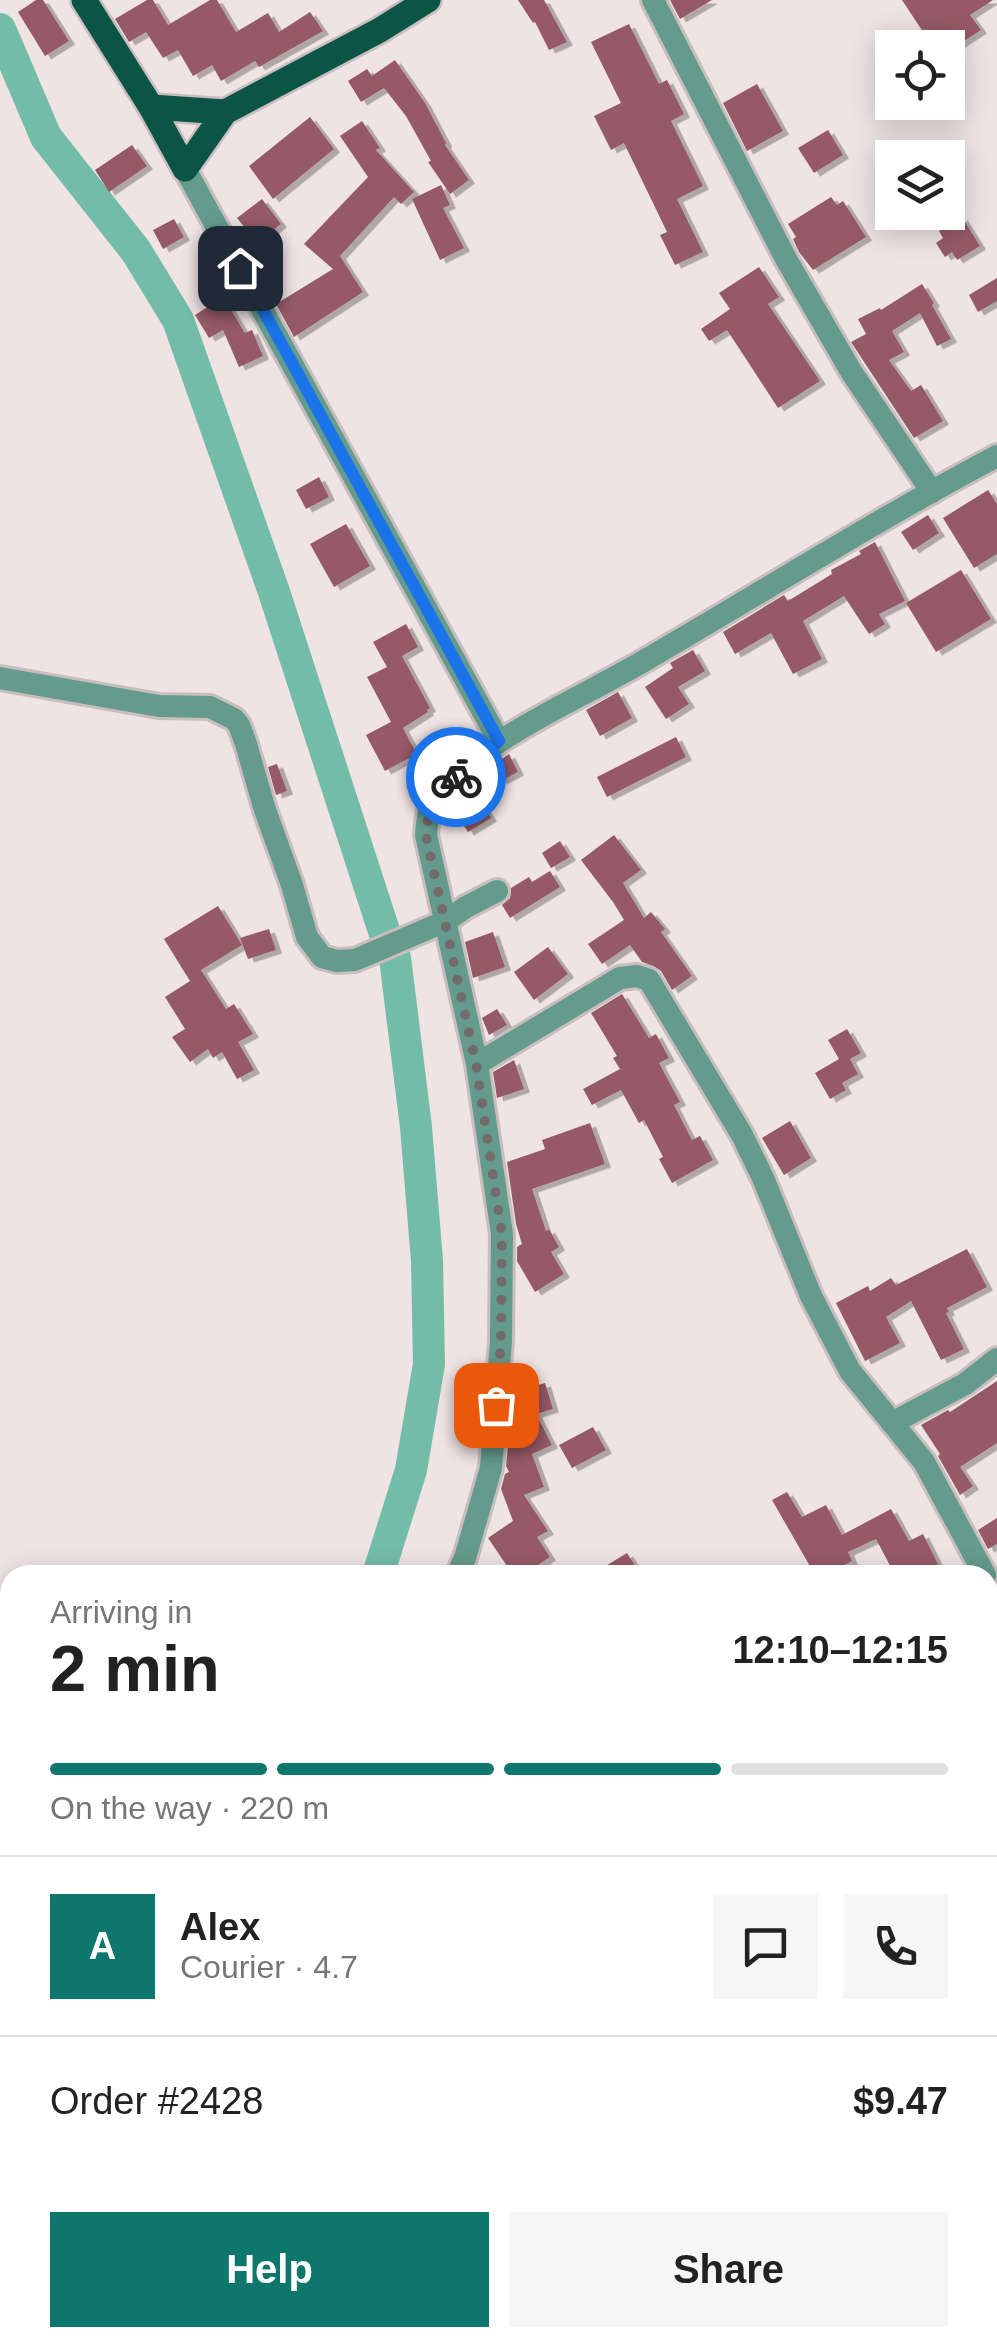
<!DOCTYPE html>
<meta charset="utf-8">
<style>
body{margin:0;font-family:Arial,sans-serif;background:#f6f6f6;color:#222;height:100vh;display:flex;flex-direction:column;font-size:38px;white-space:nowrap}
*{box-sizing:border-box;margin:0}
p{font-size:32px;color:#767676}
.icon{flex:none;width:55px;height:55px;fill:none;stroke:currentColor;stroke-width:2;stroke-linecap:round;stroke-linejoin:round}
.map{position:relative;flex:1;overflow:hidden}
.details{position:absolute;left:0px;top:1565px;width:998px;height:782px;display:flex;flex-direction:column;background:#fff;border-radius:30px 30px 0 0;box-shadow:0 5px 25px #0003}
.details>*{flex:none}
.controls{position:absolute;left:875px;top:30px;display:grid;gap:20px}
.controls a{display:grid;place-items:center;width:90px;height:90px;border-radius:0px;background:#fff;box-shadow:0 5px 25px #0003;font-size:50px}
.pin{position:absolute;display:grid;place-items:center;width:85px;height:85px;color:#fff;margin:-42px;border-radius:20px;box-shadow:0 5px 15px #0006}
.courier{position:absolute;display:grid;place-items:center;width:100px;height:100px;margin:-50px;border:8px solid #1a73e8;border-radius:50%;background:#fff;color:#222;box-shadow:0 2px 12px #0007}
.headline em{font-style:normal;font-weight:700}
.headline div{display:flex;flex-direction:column-reverse}
.headline{display:flex;align-items:center;justify-content:space-between;height:170px;padding:0 50px}
h1{font-size:65px;font-weight:700;line-height:75px}
.bar{display:grid;grid-template-columns:repeat(4,1fr);gap:15px 10px;align-content:center;height:120px;padding:0 50px}
.bar i{height:12px;border-radius:8px;background:#e0e0e0}
.bar .current{background:#0f766e}
.bar p{grid-column:span 4}
.line{display:flex;align-items:center;gap:25px;padding:0 50px;border-top:2px solid #e0e0e0}
.line div{flex:1}
.round{display:grid;place-items:center;flex:none;width:105px;height:105px;border-radius:0px;background:#f6f6f6}
.primary-button{display:flex;gap:20px;margin-top:auto;padding:20px 50px}
.primary-button a{flex:1;height:115px;border-radius:0px;background:#0f766e;color:#fff;font-size:40px;font-weight:700;line-height:115px;text-align:center}
.primary-button a+a{background:#f6f6f6;color:#222}
.map>svg:first-child{display:block}
.lines{fill:none;stroke-linecap:round;stroke-linejoin:round}
.river{stroke:#73bca8;stroke-width:32}
.building{fill:#965a66;filter:url(#shadow)}
.minor-casing{stroke:#c8bebf;stroke-width:28}
.major-casing{stroke:#c8bebf;stroke-width:30}
.minor{stroke:#649b8c;stroke-width:22}
.major{stroke:#0c5445;stroke-width:25}
.done{stroke:#726b6c;stroke-width:10;stroke-dasharray:0 18}
.route{stroke:#1a73e8;stroke-width:12}
</style>
<div class="map">
<svg width="997" height="2347" viewBox="0 0 997 2347">
<defs>
<filter id="shadow"><feDropShadow dx="6" dy="3.5" stdDeviation="0" flood-color="#0004"/></filter>
</defs>
<rect width="100%" height="100%" fill="#efe3e4"/>
<g class="lines">
<path class="river" d="M 0,29 L 46,137 L 136,251 L 178,320 L 274,592 L 385,934
M 378,1575 L 411,1470 L 429,1364 L 427,1261 L 416,1127 L 395,958
M 0,1747 L 10,1745"/>
</g>
<path class="building" d="M 36,0 L 43,0 L 69,41 L 45,56 L 18,12 Z
M 147,0 L 153,0 L 168,25 L 210,0 L 217,0 L 236,32 L 268,13 L 279,32 L 310,12 L 323,31 L 259,67 L 255,61 L 221,81 L 212,65 L 193,76 L 178,50 L 163,58 L 146,32 L 129,42 L 115,19 Z
M 518,0 L 544,0 L 567,42 L 549,50 L 535,22 L 533,23 Z
M 670,0 L 712,0 L 680,19 Z
M 902,0 L 993,0 L 970,15 L 981,30 L 952,49 L 941,34 L 929,41 Z
M 629,24 L 659,84 L 667,80 L 684,114 L 671,121 L 703,186 L 677,199 L 703,252 L 675,265 L 660,235 L 667,232 L 624,143 L 611,150 L 594,116 L 621,103 L 591,42 Z
M 395,60 L 425,103 L 446,143 L 445,145 L 469,180 L 450,194 L 428,162 L 431,161 L 406,116 L 384,88 L 361,102 L 348,81 L 367,69 L 372,76 Z
M 757,84 L 783,131 L 747,151 L 723,103 Z
M 310,117 L 334,149 L 273,199 L 249,166 Z
M 362,121 L 380,148 L 376,150 L 414,192 L 401,204 L 394,197 L 340,256 L 363,292 L 294,337 L 276,304 L 333,269 L 304,244 L 368,177 L 340,136 Z
M 828,130 L 843,155 L 814,173 L 798,148 Z
M 132,145 L 147,166 L 109,192 L 95,170 Z
M 441,185 L 450,205 L 443,208 L 464,248 L 440,260 L 412,199 Z
M 831,197 L 837,205 L 843,201 L 866,237 L 813,270 L 799,252 L 793,239 L 796,237 L 788,224 Z
M 262,199 L 281,224 L 257,243 L 237,218 Z
M 962,217 L 980,246 L 957,260 L 952,252 L 945,257 L 936,243 L 943,238 L 939,231 Z
M 174,219 L 184,237 L 163,249 L 153,230 Z
M 759,267 L 779,297 L 768,304 L 820,381 L 778,408 L 727,330 L 709,341 L 701,329 L 730,309 L 719,293 Z
M 997,278 L 997,301 L 978,312 L 969,295 Z
M 922,284 L 934,303 L 932,305 L 951,339 L 937,346 L 920,313 L 892,331 L 904,352 L 889,360 L 911,391 L 921,385 L 943,421 L 914,438 L 851,342 L 866,334 L 858,319 L 880,308 L 881,310 Z
M 223,297 L 245,333 L 252,330 L 263,356 L 239,367 L 223,330 L 209,338 L 195,315 Z
M 319,477 L 329,497 L 306,509 L 296,490 Z
M 988,490 L 997,504 L 997,554 L 974,568 L 943,518 Z
M 928,515 L 939,533 L 913,550 L 901,532 Z
M 346,524 L 370,566 L 334,587 L 310,544 Z
M 875,542 L 905,601 L 879,614 L 885,624 L 869,634 L 844,596 L 803,621 L 822,659 L 793,674 L 771,633 L 735,654 L 723,632 L 784,595 L 788,601 L 832,574 L 831,570 L 861,554 L 859,551 Z
M 961,570 L 991,619 L 936,652 L 906,603 Z
M 406,624 L 418,647 L 402,656 L 430,708 L 427,710 L 428,712 L 403,728 L 417,754 L 385,771 L 366,735 L 391,722 L 367,677 L 387,667 L 373,642 Z
M 693,650 L 705,671 L 678,687 L 689,704 L 666,719 L 645,687 L 673,668 L 670,663 Z
M 618,692 L 632,718 L 600,736 L 586,710 Z
M 676,737 L 686,757 L 607,797 L 597,777 Z
M 509,754 L 518,772 L 501,781 L 493,765 Z
M 277,764 L 287,791 L 276,795 L 268,767 Z
M 470,784 L 491,818 L 468,832 L 449,803 Z
M 614,835 L 641,870 L 623,883 L 644,918 L 651,912 L 665,929 L 661,932 L 692,976 L 672,990 L 661,971 L 654,966 L 642,962 L 630,945 L 602,964 L 588,944 L 624,920 L 613,902 L 581,860 Z
M 560,841 L 570,857 L 551,868 L 542,853 Z
M 550,871 L 560,887 L 510,918 L 502,905 L 510,898 L 511,888 L 529,877 L 532,882 Z
M 218,906 L 242,945 L 201,970 L 226,1009 L 234,1004 L 253,1034 L 238,1042 L 254,1070 L 237,1079 L 222,1052 L 213,1058 L 208,1049 L 190,1062 L 172,1037 L 185,1029 L 165,997 L 190,981 L 164,939 Z
M 269,929 L 276,950 L 248,959 L 240,938 Z
M 493,932 L 505,967 L 473,978 L 465,942 Z
M 548,947 L 568,974 L 534,1000 L 514,972 Z
M 622,994 L 649,1038 L 656,1034 L 669,1058 L 659,1063 L 680,1102 L 674,1105 L 692,1140 L 700,1136 L 713,1160 L 672,1183 L 659,1159 L 663,1157 L 644,1120 L 639,1123 L 621,1090 L 592,1105 L 583,1089 L 620,1069 L 613,1058 L 617,1056 L 591,1013 Z
M 497,1009 L 507,1025 L 489,1035 L 482,1018 Z
M 847,1029 L 861,1053 L 850,1059 L 858,1074 L 842,1083 L 846,1090 L 830,1099 L 815,1073 L 839,1059 L 828,1040 Z
M 514,1060 L 524,1089 L 497,1098 L 493,1072 Z
M 790,1121 L 811,1158 L 784,1175 L 762,1138 Z
M 590,1123 L 605,1164 L 532,1189 L 546,1231 L 549,1229 L 559,1247 L 551,1252 L 564,1274 L 535,1292 L 517,1261 L 517,1247 L 522,1244 L 516,1224 L 507,1162 L 545,1149 L 542,1140 Z
M 967,1249 L 987,1287 L 947,1308 L 949,1312 L 946,1313 L 964,1349 L 941,1360 L 911,1301 L 886,1317 L 900,1343 L 865,1361 L 836,1303 L 868,1286 L 870,1291 L 891,1278 L 896,1285 Z
M 997,1381 L 997,1443 L 960,1467 L 973,1486 L 960,1495 L 938,1456 L 940,1454 L 921,1425 L 948,1410 L 950,1412 Z
M 545,1383 L 553,1409 L 536,1414 L 552,1445 L 532,1454 L 544,1487 L 524,1495 L 548,1531 L 537,1537 L 550,1557 L 523,1575 L 513,1575 L 488,1538 L 513,1521 L 501,1489 L 505,1474 L 509,1472 L 506,1466 L 508,1446 L 515,1442 L 510,1424 L 512,1393 Z
M 593,1427 L 606,1450 L 572,1468 L 559,1445 Z
M 787,1492 L 802,1517 L 826,1505 L 842,1535 L 891,1509 L 909,1541 L 923,1534 L 939,1566 L 922,1575 L 895,1575 L 876,1539 L 848,1552 L 852,1561 L 834,1570 L 836,1575 L 815,1575 L 772,1500 Z
M 997,1518 L 997,1544 L 988,1549 L 978,1530 Z
M 627,1553 L 641,1575 L 591,1575 Z"/>
<g class="lines">
<g class="minor-casing">
<path id="minor" d="M 653,0 L 786,259 L 852,373 L 932,492
M 185,169 L 499,741
M 0,678 L 159,706 L 210,707 L 234,719 L 239,725 L 246,744 L 265,810 L 292,885 L 307,937 L 322,957 L 337,961 L 355,960 L 446,921 L 466,907 L 497,891
M 477,1064 L 620,978 L 637,976 L 649,980 L 742,1135 L 763,1178 L 811,1296 L 850,1371 L 924,1462 L 985,1575
M 892,1423 L 965,1384 L 997,1359
M 457,1575 L 465,1558 L 491,1468 L 501,1341 L 502,1234 L 477,1064 L 426,835 C 428,815 427,803 443,787 C 500,730 580,699 649,658 C 764,591 878,519 997,456
M 0,1896 L 10,1886
M 26,2338 L 28,2347
M 626,2338 L 647,2347
M 729,2347 L 740,2338"/>
</g>
<g class="major-casing">
<path id="major" d="M 84,0 L 151,107 L 185,169 L 225,112 L 380,30 L 428,0
M 151,107 L 225,112"/>
</g>
<use href="#minor" class="minor"/>
<use href="#major" class="major"/>
</g>
<g class="lines">
<path class="done" d="M 456,777 C 432,797 429,805 426,836 L 476,1064 L 502,1234 L 501,1342 L 496,1405"/>
<path class="route" d="M 240,268 L 499,741 L 456,777"/>
</g>
</svg>
<div class="controls">
<a><svg class="icon" aria-label="locate" viewBox="0 0 24 24"><circle cx="12" cy="12" r="6"/><path d="M12 2v4M12 18v4M2 12h4M18 12h4"/></svg></a>
<a><svg class="icon" aria-label="layers" viewBox="0 0 24 24"><path d="M12 4l9 5-9 5-9-5zM3 14l9 5 9-5"/></svg></a>
</div>
<div class="pin" style="left:496px;top:1405px;background:#ea580c"><svg class="icon" aria-label="bag" viewBox="0 0 24 24"><path d="M5 8h14l-1 12H6zM9 8a3 3 0 0 1 6 0"/></svg></div>
<div class="pin" style="left:240px;top:268px;background:#1f2937"><svg class="icon" aria-label="home" viewBox="0 0 24 24"><path d="M3 11l9-7 9 7M6 9v11h12V9"/></svg></div>
<div class="courier" style="left:456px;top:777px"><svg class="icon" aria-label="bike" viewBox="0 0 24 24"><circle cx="6" cy="16" r="4"/><circle cx="18" cy="16" r="4"/><path d="M6 16l4-8h5l3 8M10 8l3 8H6M13 5h3"/></svg></div>
<section class="details">
<div class="headline"><div><h1>2 min</h1><p>Arriving in</p></div><em>12:10–12:15</em></div>
<div class="bar"><i class="current"></i><i class="current"></i><i class="current"></i><i></i><p>On the way · 220 m</p></div>
<div class="line" style="height:180px"><b class="round" style="background:#0f766e;color:#fff">A</b><div><b>Alex</b><p>Courier · 4.7</p></div><a class="round"><svg class="icon" aria-label="chat" viewBox="0 0 24 24"><path d="M4 5h16v11H9l-5 4z"/></svg></a><a class="round"><svg class="icon" aria-label="phone" viewBox="0 0 24 24"><path d="M5 4h4l2 5-3 2q2 4 5 5l2-3 5 2v4C11 20 4 13 5 4z"/></svg></a></div>
<div class="line" style="height:130px"><div>Order #2428</div><b>$9.47</b></div>
<div class="primary-button"><a>Help</a><a>Share</a></div>
</section>
</div>
